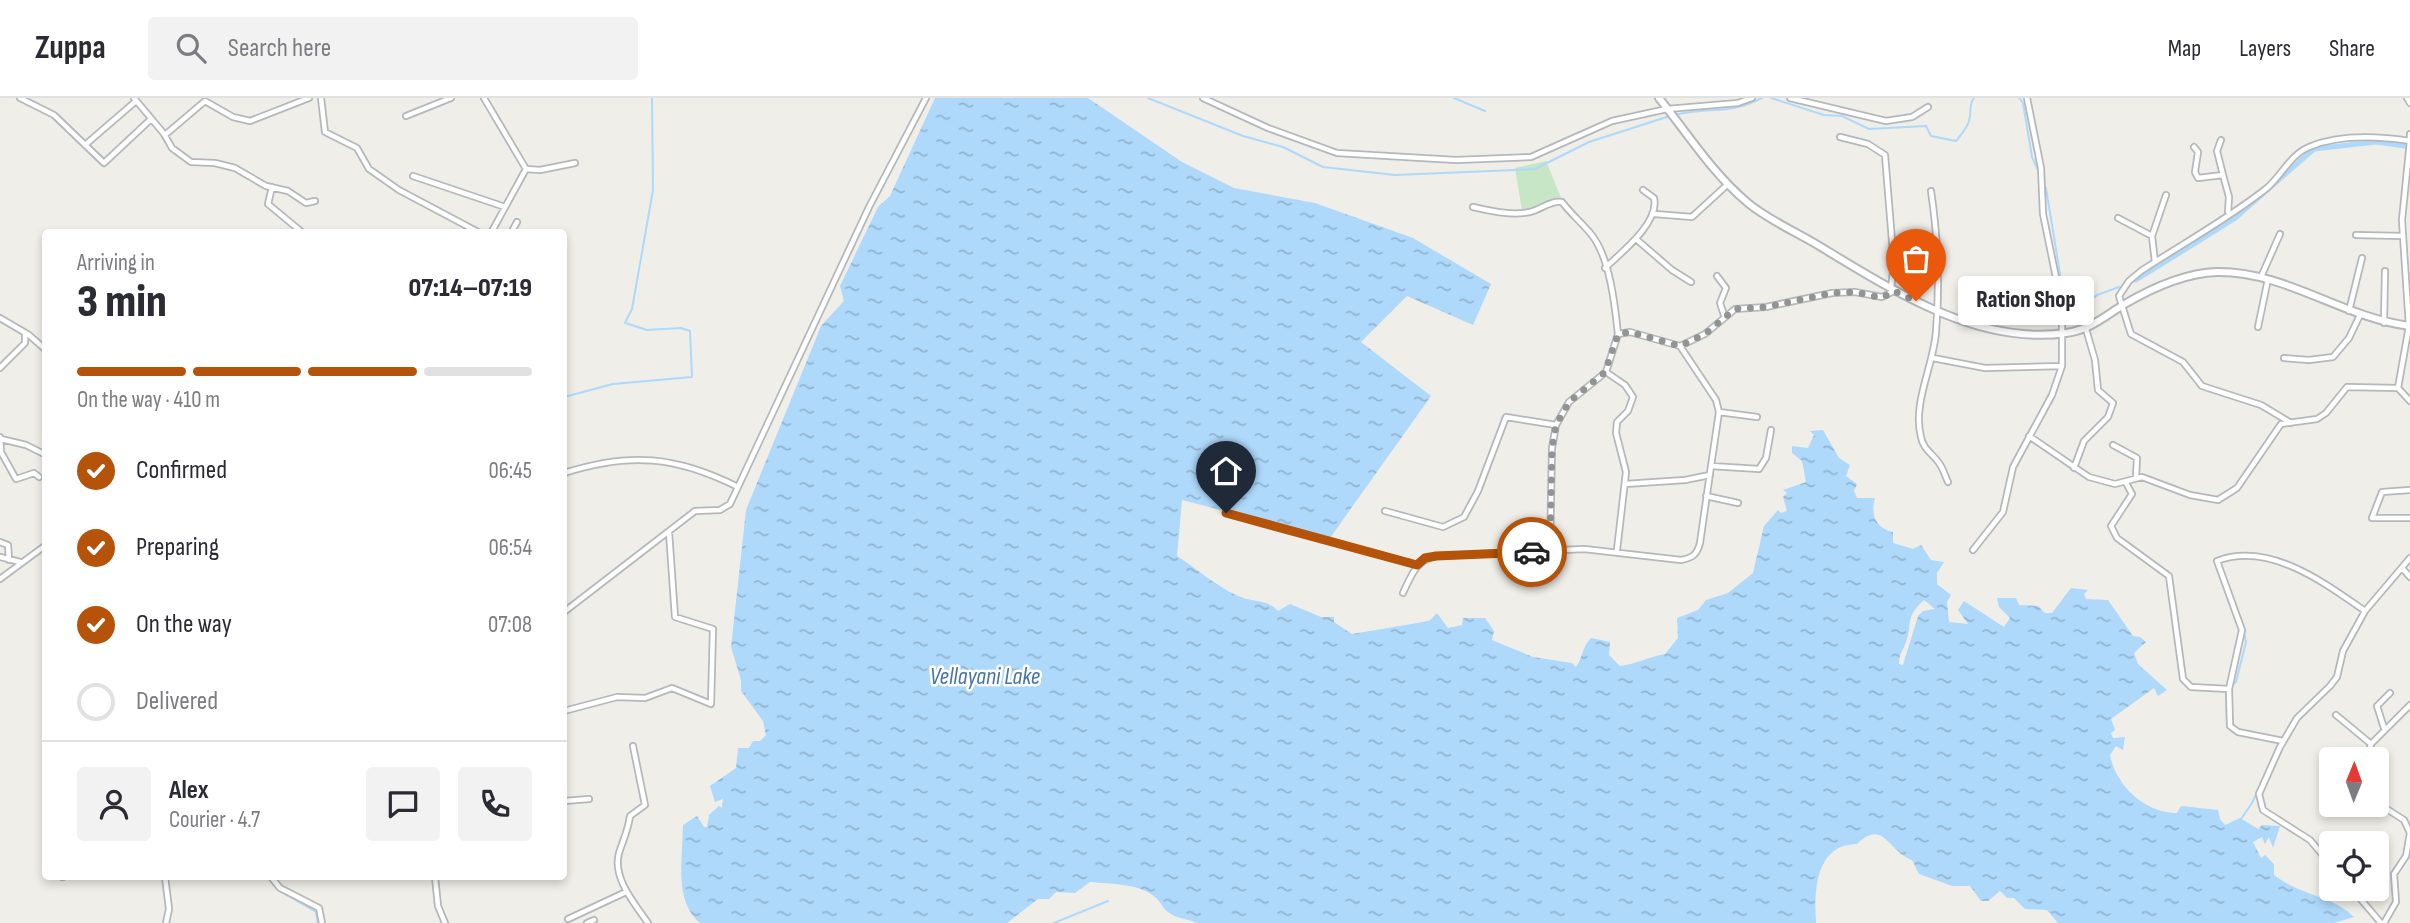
<!DOCTYPE html>
<meta charset="utf-8">
<style>
body{margin:0;font-family:"Sofia Sans Condensed",sans-serif;background:#f2f2f3;color:#2b2b33;height:100vh;display:flex;flex-direction:column;font-size:26px;white-space:nowrap}
*{box-sizing:border-box;margin:0}
p{font-size:23px;color:#7c7c81}
.icon{flex:none;width:38px;height:38px;fill:none;stroke:currentColor;stroke-width:2;stroke-linecap:round;stroke-linejoin:round}
.map{position:relative;flex:1;overflow:hidden}
.side{position:absolute;left:42px;top:131px;width:525px;height:651px;display:flex;flex-direction:column;background:#fff;border-radius:7px;box-shadow:0 4px 10px #0003}
.side>*{flex:none}
.needle{width:46px;rotate:1deg}
.buttons{position:absolute;left:2319px;top:649px;display:grid;gap:14px}
.buttons a{display:grid;place-items:center;width:70px;height:70px;border-radius:7px;background:#fff;box-shadow:0 4px 10px #0003;font-size:35px}
.pin{position:absolute;display:grid;place-items:center;width:60px;height:60px;color:#fff;margin:-72px -30px;border-radius:50% 50% 50% 0;rotate:-45deg;box-shadow:0 0 7px #0007}
.pin .icon{rotate:45deg}
.courier{position:absolute;display:grid;place-items:center;width:70px;height:70px;margin:-35px;border:5px solid #b45309;border-radius:50%;background:#fff;color:#222;box-shadow:0 2px 9px #0007}
.bubble{position:absolute;height:49px;border-radius:7px;background:#fff;box-shadow:0 4px 10px #0003;font-size:23px;font-weight:800;line-height:49px;text-align:center}
.overview em{font-style:normal;font-weight:800}
.overview div{display:flex;flex-direction:column-reverse}
.overview{display:flex;align-items:center;justify-content:space-between;height:119px;padding:0 35px}
h1{font-size:46px;font-weight:800;line-height:52px}
.bar{display:grid;grid-template-columns:repeat(4,1fr);gap:10px 7px;align-content:center;height:84px;padding:0 35px}
.bar i{height:9px;border-radius:5px;background:#e1e1e2}
.bar .on{background:#b45309}
.bar p{grid-column:span 4}
.line{display:flex;align-items:center;gap:18px;padding:0 35px;border-top:2px solid #e1e1e2}
.line div{flex:1}
.round{display:grid;place-items:center;flex:none;width:74px;height:74px;border-radius:7px;background:#f2f2f3}
ol{padding:0 35px;list-style:none}
li{display:flex;align-items:center;gap:21px;height:77px}
li p{margin-inline-start:auto}
li .icon{padding:7px;border-radius:50%;background:#b45309;color:#fff;stroke-width:4}
li:last-child{color:#7c7c81}
li i{width:38px;height:38px;border:4px solid #e1e1e2;border-radius:50%}
header{display:flex;align-items:center;gap:42px;box-sizing:border-box;height:98px;padding:0 35px;background:#fff;border-bottom:2px solid #e1e1e2}
header strong{font-size:33px}
nav{display:flex;gap:38px;margin-inline-start:auto;font-size:24px}
.search{width:490px;height:63px;background:#f2f2f3;display:flex;align-items:center;gap:18px;box-sizing:border-box;padding:0 24px;border-radius:7px;color:#7c7c81;font-size:26px}
.map>svg:first-child{display:block}
.park{fill:#c6e6c6}
.water{fill:url(#water-ripples);fill-rule:evenodd}
.lines{fill:none;stroke-linecap:round;stroke-linejoin:round}
.stream{stroke:#aed9fb;stroke-width:2}
.canal{stroke:#aed9fb;stroke-width:5}
.street-casing{stroke:#b5b8bb;stroke-width:8}
.secondary-casing{stroke:#b4b7bb;stroke-width:10}
.street{stroke:#fff;stroke-width:4.5}
.secondary{stroke:#fff;stroke-width:6}
.done{stroke:#929494;stroke-width:7;stroke-dasharray:0 12.6}
.route{stroke:#b45309;stroke-width:9}
.labels{text-anchor:middle;stroke-width:5;stroke-linejoin:round;paint-order:stroke}
.water-label{font-size:24px;font-style:italic;fill:#4774a5;stroke:#fff}
</style>
<header>
<strong>Zuppa</strong>
<div class="search"><svg class="icon" aria-label="search" viewBox="0 0 24 24"><circle cx="10" cy="10" r="6"/><path d="M15 15l6 6"/></svg>Search here</div>
<nav><a>Map</a><a>Layers</a><a>Share</a></nav>
</header>
<div class="map">
<svg width="2410" height="825" viewBox="0 0 2410 825">
<defs>
<pattern id="water-ripples" width="26" height="14" patternUnits="userSpaceOnUse" patternTransform="scale(1.75)"><rect width="26" height="14" fill="#aed9fb"/><path d="M2 4q2-2 4 0t4 0M15 11q2-2 4 0t4 0" fill="none" stroke="#91b4cf"/></pattern>
</defs>
<rect width="100%" height="100%" fill="#f0eee8"/>
<path class="park" d="M 1546,63 L 1562,102 L 1522,113 L 1515,70 Z"/>
<path class="water" d="M 935,0 L 1088,0 L 1182,64 L 1234,90 L 1315,105 L 1413,140 L 1491,186 L 1473,227 L 1407,198 L 1361,244 L 1431,298 L 1330,440 L 1182,402 L 1177,458 C 1197,471 1216,488 1238,498 C 1253,505 1266,500 1278,513 L 1290,506 L 1321,519 L 1334,519 L 1334,524 L 1352,536 L 1429,523 L 1437,515 L 1448,530 L 1462,527 L 1463,520 L 1485,520 L 1494,533 L 1492,542 L 1533,559 L 1572,565 L 1576,569 C 1583,559 1582,549 1591,540 L 1610,544 L 1609,557 L 1620,568 C 1636,566 1649,559 1665,556 L 1678,540 L 1677,520 L 1698,512 L 1706,502 L 1728,495 L 1753,475 L 1764,428 L 1778,412 L 1781,415 L 1787,413 L 1783,399 L 1787,395 L 1783,392 L 1806,384 L 1802,363 L 1792,355 L 1792,348 L 1808,350 L 1814,337 L 1810,333 L 1823,332 L 1839,360 L 1850,367 L 1846,378 L 1857,386 L 1854,393 L 1857,400 L 1875,400 C 1870,417 1876,430 1893,434 L 1893,445 L 1913,451 L 1921,447 L 1931,462 L 1944,464 L 1937,475 L 1937,486 L 1951,497 L 1947,504 L 1949,524 L 1968,526 L 1958,512 L 1964,503 L 2004,529 L 2010,520 L 1999,509 L 1997,500 L 2016,500 L 2019,507 L 2038,508 L 2045,515 L 2052,515 L 2071,490 L 2088,492 L 2084,496 L 2086,501 L 2108,502 L 2133,538 L 2140,539 L 2146,544 L 2134,555 L 2138,566 L 2167,592 L 2158,598 L 2154,590 L 2111,621 L 2115,632 L 2111,635 L 2113,640 L 2125,639 L 2123,652 L 2116,648 L 2110,657 C 2116,688 2145,715 2177,715 L 2181,708 L 2218,712 L 2220,721 L 2225,727 L 2240,720 L 2258,731 L 2262,727 L 2280,728 L 2273,750 L 2269,739 L 2265,746 L 2262,739 L 2253,744 L 2261,760 L 2265,757 L 2274,766 L 2274,777 C 2299,797 2334,798 2354,819 L 2334,825 L 2058,825 L 2047,812 L 2025,811 L 2014,800 L 2007,800 L 2000,793 L 1988,803 L 1981,803 L 1970,788 L 1952,788 L 1919,776 L 1912,762 C 1888,754 1884,720 1857,746 C 1815,746 1814,794 1816,825 L 1197,825 C 1189,821 1179,821 1171,816 C 1163,812 1162,805 1156,800 C 1140,785 1110,786 1090,784 L 1075,795 L 1056,794 L 1049,801 L 1038,801 L 1007,825 L 700,825 C 673,802 683,759 683,727 L 697,718 L 704,729 L 707,729 L 709,717 L 719,708 L 722,710 L 723,701 L 715,704 L 710,688 L 736,670 L 738,650 L 749,650 L 753,643 L 760,643 L 766,637 L 763,623 L 741,593 L 741,582 L 731,549 L 746,412 L 821,228 L 844,203 L 840,188 L 878,109 L 890,98 ZM 1924,502 L 1935,511 L 1923,513 L 1918,518 L 1903,567 L 1899,566 C 1899,555 1903,553 1906,544 C 1913,525 1904,520 1924,502 Z"/>
<g class="lines">
<path class="stream" d="M 1148,0 L 1243,38 L 1283,49 L 1323,69 L 1395,77 L 1535,71 L 1589,44 L 1670,18
M 1454,0 L 1485,13
M 1771,0 L 1824,17 L 1842,18 L 1869,31 L 1926,28 L 1931,38 L 1956,43 C 1961,37 1967,30 1969,23 C 1972,14 1968,7 1974,0
M 2019,0 L 2023,5 L 2032,59 L 2038,72
M 1675,17 C 1710,8 1726,18 1762,0
M 2046,90 L 2066,213 L 2079,213 L 2097,197 L 2119,189
M 2132,184 L 2136,182
M 564,299 L 613,286 L 692,279 L 690,233 L 681,230 L 647,232 L 625,225 L 632,211 L 653,92 L 652,0
M 2227,484 L 2242,525
M 2232,587 L 2236,584 L 2246,544 L 2244,534
M 2226,594 L 2227,629 L 2243,637 L 2272,643
M 2241,721 L 2252,705 L 2280,645
M 267,779 L 276,788
M 280,793 L 316,814 L 318,825
M 1054,825 L 1108,803"/>
<path class="canal" d="M 2136,182 L 2234,121 L 2314,51 L 2376,44 L 2405,48"/>
<g class="street-casing">
<path id="street" d="M 20,0 L 54,17 L 104,65 L 151,21
M 134,0 L 165,37 L 205,3 L 233,19 L 250,23 L 309,0
M 321,0 L 325,34 L 357,50 L 369,71 L 399,92 L 480,135
M 484,0 L 526,71 L 540,72 L 575,65
M 1203,0 L 1268,30 L 1337,55 L 1456,62 L 1531,59 L 1612,23 L 1667,11 L 1738,5 L 1752,0
M 1790,0 L 1886,23 L 1912,19 L 1928,9
M 2407,0 L 2410,5
M 406,18 L 451,0
M 164,36 L 172,50 L 191,64 L 215,65 L 235,70 L 266,88 L 288,93 L 306,105 L 315,103
M 2410,36 L 2410,43
M 1840,39 L 1868,46 L 1885,57 L 1894,167 L 1891,190
M 2221,42 L 2217,53 L 2223,77
M 85,47 L 136,3
M 2194,49 L 2198,54 L 2195,74 L 2198,80 L 2223,77 L 2229,99 L 2228,114
M 413,78 L 505,109
M 272,89 L 268,106 L 303,135
M 1931,93 C 1938,140 1940,185 1936,233 C 1934,267 1912,305 1921,339 C 1923,351 1932,355 1939,365 C 1943,370 1945,378 1948,384
M 1473,109 C 1492,113 1511,118 1530,114 C 1542,111 1551,102 1562,104 C 1571,116 1582,125 1591,136 C 1610,159 1615,208 1618,236
M 1655,116 L 1692,119 L 1728,86
M 2118,120 L 2152,138
M 491,135 L 526,71
M 511,135 L 517,124
M 2356,137 L 2402,138
M 1636,141 L 1672,172 L 1691,184
M 2155,164 L 2152,138 L 2166,97
M 1605,170 C 1621,155 1660,124 1654,100 L 1643,92
M 1717,178 L 1726,190 L 1720,205 L 1724,217
M 2261,179 L 2280,136
M 2349,213 L 2362,160
M 0,220 L 29,237 L 46,252
M 2384,225 L 2385,173
M 2258,229 L 2268,181
M 1680,248 L 1716,302 L 1719,314 L 1711,368
M 1933,260 L 1985,270 L 2062,268
M 2284,260 L 2309,262 L 2333,259 L 2349,240 L 2360,217
M 0,270 L 25,245 L 25,235
M 1606,274 L 1625,287 L 1633,299 L 1628,313 L 1617,324 L 1616,335 L 1626,374 L 1617,452
M 1719,314 L 1757,319
M 2291,325 L 2261,307 L 2202,288 L 2183,264 L 2131,236 L 2119,198 L 2129,183 L 2141,173 C 2182,146 2228,121 2267,90 C 2282,77 2290,57 2309,49 C 2340,36 2377,38 2410,43 L 2402,122 L 2409,228 L 2398,290 L 2410,303
M 2029,338 L 2089,379 L 2115,386 L 2142,379 L 2190,397 L 2218,402 L 2237,390 L 2281,326 L 2317,321 L 2326,315 L 2347,289 L 2398,290
M 0,339 L 1,354 L 16,381 L 34,375 L 39,379
M 1,341 L 26,347 L 46,357
M 2113,347 L 2137,360 L 2136,379
M 2074,370 L 2084,343 L 2108,319 L 2113,305 L 2098,292 L 2095,262 L 2086,231
M 564,375 C 630,354 676,358 738,389
M 2126,385 L 2132,396 L 2111,428 L 2117,440 L 2169,478 L 2183,581 L 2191,589 L 2229,591
M 1625,386 L 1685,382 L 1710,377
M 2410,392 L 2382,394 L 2372,420 L 2410,420
M 1706,398 L 1738,405
M 1385,413 L 1443,429 L 1464,419 L 1478,393 L 1506,319 L 1556,327
M 1226,415 L 1417,467
M 0,444 L 8,447 L 9,462
M 1550,452 L 1552,350 L 1556,327 L 1569,304 L 1606,274 L 1618,236 L 1630,234 L 1680,248 L 1705,236 L 1735,211 L 1766,209 L 1832,195 L 1855,194 L 1882,199 L 1894,193
M 1973,452 L 2003,414 L 2013,369 L 2052,297 L 2062,268 L 2062,209 L 2043,116 L 2041,70 L 2027,0
M 0,459 L 20,464
M 2402,470 L 2410,479
M 0,481 L 46,447
M 1403,495 C 1411,478 1416,462 1436,458 L 1584,451 L 1681,462 C 1692,460 1697,457 1700,445 L 1711,368 L 1759,371 L 1766,360 L 1771,332
M 564,514 L 695,413 L 720,412 L 730,406 L 869,109 L 926,0
M 564,613 L 617,599 L 645,600 L 672,590 L 711,606 L 713,531 L 675,519 L 669,434
M 2336,617 L 2371,646
M 2384,630 L 2377,608 L 2390,595
M 2283,643 L 2238,634 L 2230,628 L 2229,591 L 2242,532 L 2217,463 C 2269,443 2325,485 2365,513
M 633,648 L 645,707 L 630,718 C 628,733 623,742 619,755 C 612,780 635,806 648,825
M 2366,662 L 2371,646 L 2410,607
M 564,703 L 589,701
M 2376,704 L 2404,722 L 2410,735 L 2406,758 L 2394,776 L 2396,804 L 2384,825
M 2331,767 L 2310,742 L 2263,712 L 2259,696 L 2280,649 L 2297,620 L 2330,588 L 2337,579 L 2343,553 L 2365,513 L 2410,460
M 62,779 L 63,779
M 165,779 L 169,811 L 166,825
M 271,779 L 280,790 L 319,810 L 322,825
M 435,779 L 438,808 L 445,825
M 2352,791 L 2381,825
M 568,821 L 626,794
M 587,825 L 594,822"/>
</g>
<g class="secondary-casing">
<path id="secondary" d="M 1659,0 C 1688,36 1712,75 1748,105 C 1767,121 1794,133 1816,146 C 1889,190 1976,248 2066,235 C 2089,232 2104,219 2123,207 C 2150,191 2185,175 2217,174 C 2286,173 2343,220 2410,228"/>
</g>
<use href="#street" class="street"/>
<use href="#secondary" class="secondary"/>
</g>
<g class="lines">
<path class="done" d="M 1532,454 L 1550,452 L 1552,350 L 1556,327 L 1569,304 L 1605,274 L 1618,236 L 1630,234 L 1680,248 L 1705,236 L 1735,211 L 1766,209 L 1832,195 L 1855,194 L 1882,200 L 1894,193 L 1916,203"/>
<path class="route" d="M 1226,415 L 1417,467 L 1425,460 L 1436,458 L 1532,454"/>
</g>
<g class="labels">
<g class="water-label">
<text x="985" y="586">Vellayani Lake</text>
</g>
</g>
</svg>
<div class="buttons">
<a><svg class="needle" viewBox="-14 -14 28 28"><path d="M0-13l5 13h-10z" fill="#e53935"/><path d="M0 13l5-13h-10z" fill="#7c7c81"/></svg></a>
<a><svg class="icon" aria-label="locate" viewBox="0 0 24 24"><circle cx="12" cy="12" r="6"/><path d="M12 2v4M12 18v4M2 12h4M18 12h4"/></svg></a>
</div>
<div class="pin" style="left:1916px;top:203px;background:#ea580c"><svg class="icon" aria-label="bag" viewBox="0 0 24 24"><path d="M5 8h14l-1 12H6zM9 8a3 3 0 0 1 6 0"/></svg></div>
<div class="pin" style="left:1226px;top:415px;background:#1f2937"><svg class="icon" aria-label="home" viewBox="0 0 24 24"><path d="M3 11l9-7 9 7M6 9v11h12V9"/></svg></div>
<div class="courier" style="left:1532px;top:454px"><svg class="icon" aria-label="car" viewBox="0 0 24 24"><path d="M5 17H2v-5l4-1 3-4h7l3 4 3 1v5h-3M9 17h6M6 11h13"/><circle cx="7" cy="17" r="2"/><circle cx="17" cy="17" r="2"/></svg></div>
<div class="bubble" style="left:1958px;top:178px;width:136px">Ration Shop</div>
<section class="side">
<div class="overview"><div><h1>3 min</h1><p>Arriving in</p></div><em>07:14–07:19</em></div>
<div class="bar"><i class="on"></i><i class="on"></i><i class="on"></i><i></i><p>On the way · 410 m</p></div>
<ol>
<li><svg class="icon" aria-label="check" viewBox="0 0 24 24"><path d="M5 12l5 5 9-10"/></svg>Confirmed<p>06:45</p></li>
<li><svg class="icon" aria-label="check" viewBox="0 0 24 24"><path d="M5 12l5 5 9-10"/></svg>Preparing<p>06:54</p></li>
<li><svg class="icon" aria-label="check" viewBox="0 0 24 24"><path d="M5 12l5 5 9-10"/></svg>On the way<p>07:08</p></li>
<li><i></i>Delivered</li>
</ol>
<div class="line" style="height:126px"><a class="round"><svg class="icon" aria-label="person" viewBox="0 0 24 24"><circle cx="12" cy="8" r="4"/><path d="M4 21q1-7 8-7t8 7"/></svg></a><div><b>Alex</b><p>Courier · 4.7</p></div><a class="round"><svg class="icon" aria-label="chat" viewBox="0 0 24 24"><path d="M4 5h16v11H9l-5 4z"/></svg></a><a class="round"><svg class="icon" aria-label="phone" viewBox="0 0 24 24"><path d="M5 4h4l2 5-3 2q2 4 5 5l2-3 5 2v4C11 20 4 13 5 4z"/></svg></a></div>
</section>
</div>
